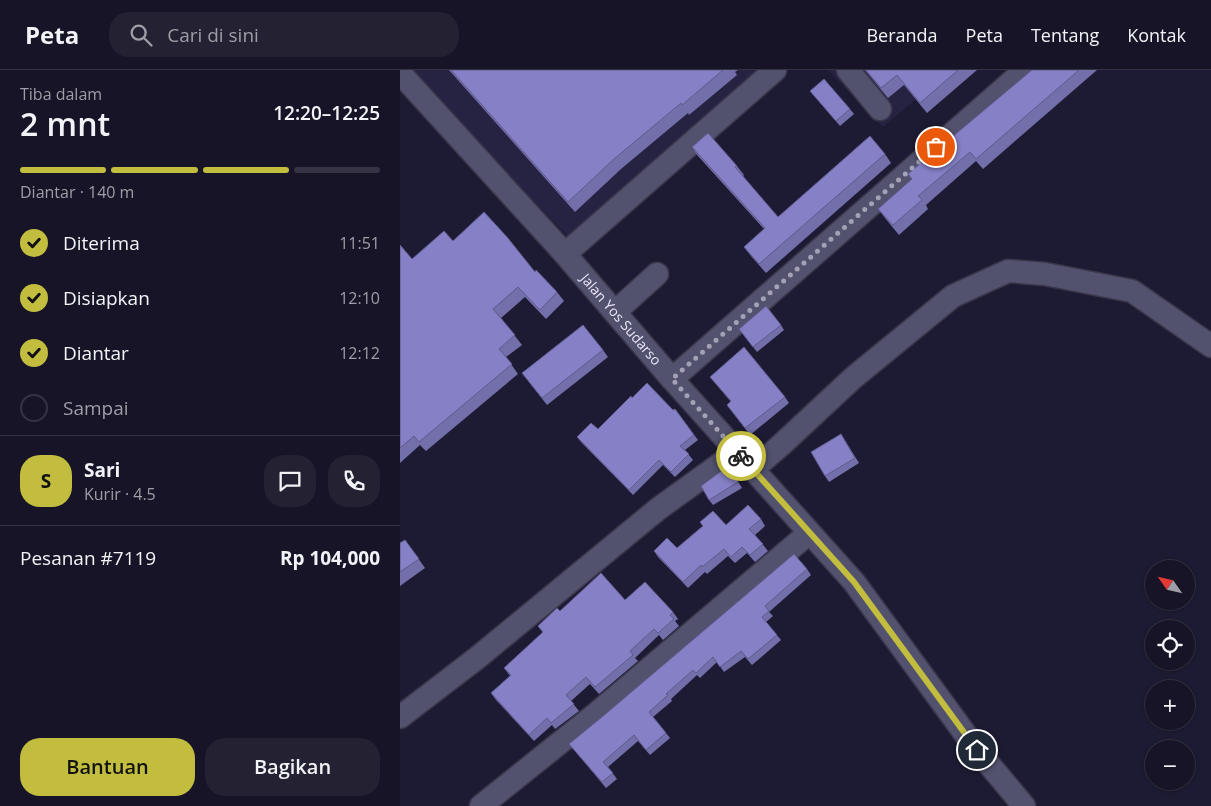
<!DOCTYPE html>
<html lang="id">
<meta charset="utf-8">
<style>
body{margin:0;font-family:"Open Sans",sans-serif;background:#232132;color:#f1f3f6;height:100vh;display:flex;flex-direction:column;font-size:19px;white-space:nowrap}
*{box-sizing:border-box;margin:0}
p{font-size:16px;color:#9e9ea7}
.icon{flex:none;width:28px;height:28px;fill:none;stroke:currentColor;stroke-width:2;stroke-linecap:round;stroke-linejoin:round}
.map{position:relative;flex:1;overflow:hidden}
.panel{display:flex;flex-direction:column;background:#161426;width:400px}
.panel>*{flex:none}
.needle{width:32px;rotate:304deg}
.fabs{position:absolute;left:745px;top:490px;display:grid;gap:10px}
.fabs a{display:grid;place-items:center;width:50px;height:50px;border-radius:50%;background:#161426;box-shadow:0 1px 4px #0004,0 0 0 1px #353343;font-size:25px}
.pin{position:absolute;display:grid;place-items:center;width:42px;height:42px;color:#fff;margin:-21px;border:2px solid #fff;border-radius:50%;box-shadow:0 1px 5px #0007}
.courier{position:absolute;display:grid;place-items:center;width:50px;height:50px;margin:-25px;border:4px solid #c2bd3f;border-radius:50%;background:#fff;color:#222;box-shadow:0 1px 6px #0007}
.head em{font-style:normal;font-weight:600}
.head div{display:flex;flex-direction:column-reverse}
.head{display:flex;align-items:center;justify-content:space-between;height:85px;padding:0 20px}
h1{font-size:32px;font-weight:600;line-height:38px}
.bar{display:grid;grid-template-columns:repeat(4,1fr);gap:8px 5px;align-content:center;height:60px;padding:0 20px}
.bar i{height:6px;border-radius:4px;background:#353343}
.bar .selected{background:#c2bd3f}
.bar p{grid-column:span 4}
.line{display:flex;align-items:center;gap:12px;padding:0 20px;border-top:1px solid #353343}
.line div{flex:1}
.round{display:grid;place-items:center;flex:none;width:52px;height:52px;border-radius:20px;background:#232132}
ol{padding:0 20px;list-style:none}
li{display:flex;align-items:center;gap:15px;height:55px}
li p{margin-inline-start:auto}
li .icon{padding:5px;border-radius:50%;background:#c2bd3f;color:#111;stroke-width:4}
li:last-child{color:#9e9ea7}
li i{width:28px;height:28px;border:2px solid #353343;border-radius:50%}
.button{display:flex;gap:10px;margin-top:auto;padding:10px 20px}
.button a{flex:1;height:58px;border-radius:20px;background:#c2bd3f;color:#111;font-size:20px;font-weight:600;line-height:58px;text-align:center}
.button a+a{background:#232132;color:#f1f3f6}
header{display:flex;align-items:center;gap:30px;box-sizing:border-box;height:70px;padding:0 25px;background:#161426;border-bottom:1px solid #353343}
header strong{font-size:24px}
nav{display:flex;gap:28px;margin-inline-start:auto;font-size:18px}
.search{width:350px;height:45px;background:#232132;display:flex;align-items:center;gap:12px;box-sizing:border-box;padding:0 18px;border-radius:20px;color:#9e9ea7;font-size:19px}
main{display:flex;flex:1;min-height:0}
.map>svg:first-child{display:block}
.built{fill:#262342}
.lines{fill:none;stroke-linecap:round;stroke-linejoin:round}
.minor-casing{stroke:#3a374c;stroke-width:25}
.minor{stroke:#53526e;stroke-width:22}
.wall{fill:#736faa}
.building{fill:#8681c6;stroke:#5e5a8b}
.done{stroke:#a2a1b5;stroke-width:5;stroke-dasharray:0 9}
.route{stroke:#c2bd3f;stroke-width:6}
.labels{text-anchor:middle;stroke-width:5;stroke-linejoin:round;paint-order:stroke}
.street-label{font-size:14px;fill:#eae9fb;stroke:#080712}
</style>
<header>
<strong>Peta</strong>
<div class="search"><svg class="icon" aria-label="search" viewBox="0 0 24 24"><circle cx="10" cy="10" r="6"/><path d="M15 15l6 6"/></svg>Cari di sini</div>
<nav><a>Beranda</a><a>Peta</a><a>Tentang</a><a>Kontak</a></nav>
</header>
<main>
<section class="panel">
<div class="head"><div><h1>2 mnt</h1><p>Tiba dalam</p></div><em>12:20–12:25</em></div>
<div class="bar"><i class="selected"></i><i class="selected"></i><i class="selected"></i><i></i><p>Diantar · 140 m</p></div>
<ol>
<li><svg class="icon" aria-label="check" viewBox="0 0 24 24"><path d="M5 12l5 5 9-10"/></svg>Diterima<p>11:51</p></li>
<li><svg class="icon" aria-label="check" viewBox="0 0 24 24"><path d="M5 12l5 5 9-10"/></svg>Disiapkan<p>12:10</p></li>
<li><svg class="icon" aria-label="check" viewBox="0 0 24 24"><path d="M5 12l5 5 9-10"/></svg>Diantar<p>12:12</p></li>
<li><i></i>Sampai</li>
</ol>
<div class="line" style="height:90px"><b class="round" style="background:#c2bd3f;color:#111">S</b><div><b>Sari</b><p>Kurir · 4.5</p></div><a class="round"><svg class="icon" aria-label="chat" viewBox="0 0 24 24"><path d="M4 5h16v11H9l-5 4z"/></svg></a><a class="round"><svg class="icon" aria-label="phone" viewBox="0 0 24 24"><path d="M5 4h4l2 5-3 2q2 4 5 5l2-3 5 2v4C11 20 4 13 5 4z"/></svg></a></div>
<div class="line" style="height:65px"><div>Pesanan #7119</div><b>Rp 104,000</b></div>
<div class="button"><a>Bantuan</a><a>Bagikan</a></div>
</section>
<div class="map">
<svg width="811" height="736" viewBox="0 0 811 736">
<rect width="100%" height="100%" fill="#1d1b33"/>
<path class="built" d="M 7,0 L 376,0 L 170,168 L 34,32 Z
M 428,0 L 550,0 L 483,57 Z"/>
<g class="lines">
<g class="minor-casing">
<g id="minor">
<path d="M 448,0 L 480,39"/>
<path id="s1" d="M 0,3 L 165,184 L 272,309 L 454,512 L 577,680 L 624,736"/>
<path d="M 165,184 L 375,0"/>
<path d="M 215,242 L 257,204"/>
<path d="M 272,309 L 625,0"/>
<path d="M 353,399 L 380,376 L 453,308 L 553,226 L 608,201 L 645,204 L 732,221 L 811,276"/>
<path d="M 0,647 L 77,588 L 258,439 L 337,382"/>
<path d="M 81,736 L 197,643 L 409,463"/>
</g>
</g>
<use href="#minor" class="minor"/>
</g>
<path class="wall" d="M 49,0 L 338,0 L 335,2 L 337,5 L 289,45 L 288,43 L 221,99 L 175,142 Z
M 465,0 L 577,0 L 527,43 L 504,15 L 488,28 Z
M 632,0 L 697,0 L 583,99 L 576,91 L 526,135 L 528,139 L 499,165 L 485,148 L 478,139 L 512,109 L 508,104 Z
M 410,21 L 450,39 L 454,44 L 440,56 Z
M 292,77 L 337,96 L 344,105 L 343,106 L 378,147 L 485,84 L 491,93 L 366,203 L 351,186 L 344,177 L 364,159 L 298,86 Z
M 53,171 L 135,202 L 157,222 L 164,231 L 146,249 L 125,227 L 101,248 L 122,275 L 106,287 L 118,304 L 26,381 L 20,375 L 0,393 L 0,175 L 12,189 Z
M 381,255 L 384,260 L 357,282 L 339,259 Z
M 203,280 L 208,287 L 147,335 L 122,303 Z
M 310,307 L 385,327 L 389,333 L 350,365 L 327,335 L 331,332 Z
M 232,328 L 273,340 L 275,339 L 298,370 L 285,380 L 293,390 L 275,407 L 263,395 L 233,425 L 181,372 L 177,367 L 198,359 Z
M 441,364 L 459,393 L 429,412 L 425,406 Z
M 332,402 L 342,418 L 313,435 L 309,430 Z
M 361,449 L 365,456 L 355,465 L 368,481 L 355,492 L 347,483 L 335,493 L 328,486 L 307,504 L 305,502 L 288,518 L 258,487 L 254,481 L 277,478 L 303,456 L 300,452 L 326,455 Z
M 5,470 L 25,498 L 0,516 L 0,473 Z
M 407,499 L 411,505 L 369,542 L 373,546 L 366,552 L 381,570 L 352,595 L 345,587 L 324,602 L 317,592 L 300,608 L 297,605 L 271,629 L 272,631 L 253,647 L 270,668 L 250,685 L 238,671 L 208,697 L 217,709 L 206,718 L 169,674 Z
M 225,530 L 273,542 L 278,549 L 275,551 L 279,556 L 263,570 L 259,565 L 235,588 L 238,591 L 199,624 L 190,614 L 171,631 L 179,641 L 155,659 L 152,655 L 134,671 L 96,630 L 91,623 L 110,606 L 104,598 L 143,563 L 138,556 L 160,541 Z"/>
<path class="building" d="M 51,0 L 323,0 L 282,35 L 281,33 L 214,89 L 168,132 Z
M 466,0 L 558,0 L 520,33 L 497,5 L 481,18 Z
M 632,0 L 679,0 L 576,89 L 570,82 L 518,126 L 522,130 L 493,155 L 478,139 L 512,109 L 508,104 Z
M 424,9 L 450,39 L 436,51 L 410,21 Z
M 308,63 L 337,96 L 335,97 L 378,147 L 470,66 L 485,84 L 359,194 L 344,177 L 365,158 L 292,77 Z
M 84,142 L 107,167 L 135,202 L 136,200 L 157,222 L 140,240 L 118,217 L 93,239 L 115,265 L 99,279 L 112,294 L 19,372 L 14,366 L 0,378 L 0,175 L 12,189 L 44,161 L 53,171 Z
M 366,236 L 381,255 L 353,277 L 339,259 Z
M 183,255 L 203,280 L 142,328 L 122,303 Z
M 344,277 L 385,327 L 345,358 L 327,335 L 331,331 L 310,307 Z
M 247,313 L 273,340 L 275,339 L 294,365 L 280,376 L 289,384 L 271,402 L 259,390 L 229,420 L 177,367 L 191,353 L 198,359 L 231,326 L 232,328 Z
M 441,364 L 455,388 L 425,406 L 411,382 Z
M 328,396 L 338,412 L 309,430 L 301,416 Z
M 348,435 L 361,449 L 349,459 L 363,474 L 350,485 L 342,477 L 331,487 L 324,479 L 302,497 L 301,495 L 283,512 L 254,481 L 267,468 L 277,478 L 303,456 L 300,452 L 313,441 L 326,455 Z
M 5,470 L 19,489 L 0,502 L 0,473 Z
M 394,484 L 407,499 L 365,536 L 369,541 L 362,547 L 377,565 L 348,589 L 341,581 L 320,597 L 313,587 L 296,603 L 293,600 L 266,624 L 268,625 L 249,642 L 266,663 L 246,680 L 234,665 L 203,692 L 213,703 L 202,712 L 169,674 L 202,647 Z
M 201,503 L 225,530 L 245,512 L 273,542 L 270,545 L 274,549 L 258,563 L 254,559 L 230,581 L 233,585 L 195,617 L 186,607 L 166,625 L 174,634 L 151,653 L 147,648 L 129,665 L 91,623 L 111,605 L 104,598 L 143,562 L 138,556 L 157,538 L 160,541 Z"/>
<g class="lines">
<path class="done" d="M 341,386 L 272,309 L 536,77"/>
<path class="route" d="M 341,386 L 454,512 L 577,680"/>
</g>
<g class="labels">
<g class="street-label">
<text dy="5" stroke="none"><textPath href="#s1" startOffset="331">Jalan Yos Sudarso</textPath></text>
</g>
</g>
</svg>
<div class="fabs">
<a><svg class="needle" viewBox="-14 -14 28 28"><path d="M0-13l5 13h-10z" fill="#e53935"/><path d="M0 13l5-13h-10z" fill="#9e9ea7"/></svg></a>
<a><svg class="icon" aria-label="locate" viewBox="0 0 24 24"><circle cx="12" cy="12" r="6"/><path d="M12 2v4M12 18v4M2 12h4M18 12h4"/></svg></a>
<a>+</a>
<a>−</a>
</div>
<div class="pin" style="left:536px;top:77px;background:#ea580c"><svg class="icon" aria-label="bag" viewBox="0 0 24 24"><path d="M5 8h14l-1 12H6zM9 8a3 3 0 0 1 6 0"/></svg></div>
<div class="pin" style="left:577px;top:680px;background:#1f2937"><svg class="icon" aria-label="home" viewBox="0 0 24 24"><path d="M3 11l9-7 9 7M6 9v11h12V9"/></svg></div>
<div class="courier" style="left:341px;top:386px"><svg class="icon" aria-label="bike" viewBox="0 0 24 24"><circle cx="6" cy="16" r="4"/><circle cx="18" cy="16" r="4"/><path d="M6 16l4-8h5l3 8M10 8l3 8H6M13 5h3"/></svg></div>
</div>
</main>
